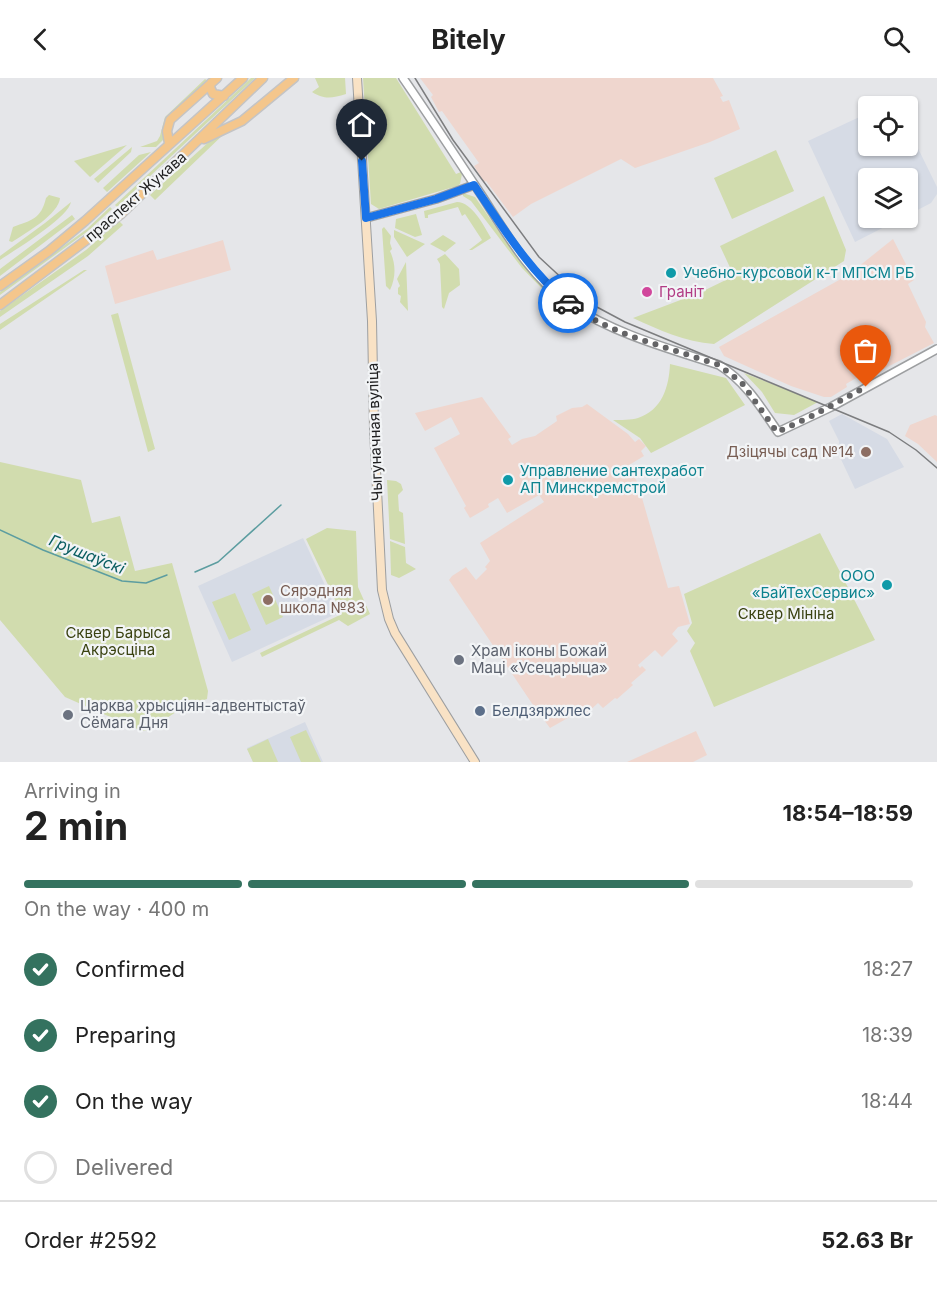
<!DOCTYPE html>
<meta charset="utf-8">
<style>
body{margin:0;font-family:Inter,sans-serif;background:#f6f6f6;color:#222;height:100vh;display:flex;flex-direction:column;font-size:22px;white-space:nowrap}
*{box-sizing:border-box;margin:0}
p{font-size:20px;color:#767676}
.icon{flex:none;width:33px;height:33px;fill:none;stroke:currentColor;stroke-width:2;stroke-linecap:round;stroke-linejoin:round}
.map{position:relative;height:684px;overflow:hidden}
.drawer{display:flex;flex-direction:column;background:#fff;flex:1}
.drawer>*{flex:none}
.tools{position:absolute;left:858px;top:18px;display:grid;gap:12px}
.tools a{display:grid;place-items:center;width:60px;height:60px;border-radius:6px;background:#fff;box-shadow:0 2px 4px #0004;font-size:30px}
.pin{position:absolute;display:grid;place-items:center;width:51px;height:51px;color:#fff;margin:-62px -26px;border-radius:50% 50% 50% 0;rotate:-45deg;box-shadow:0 0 6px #0007}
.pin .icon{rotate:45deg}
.courier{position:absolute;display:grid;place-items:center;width:60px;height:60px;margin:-30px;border:4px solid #1a73e8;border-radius:50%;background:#fff;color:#222;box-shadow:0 2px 8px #0007}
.overview em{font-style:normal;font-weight:700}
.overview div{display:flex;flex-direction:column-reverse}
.overview{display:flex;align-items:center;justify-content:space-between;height:102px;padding:0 24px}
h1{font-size:39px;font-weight:700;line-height:45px}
.bar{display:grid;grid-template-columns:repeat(4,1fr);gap:9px 6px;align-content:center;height:72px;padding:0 24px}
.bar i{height:8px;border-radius:4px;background:#e0e0e0}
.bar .selected{background:#34725f}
.bar p{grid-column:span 4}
.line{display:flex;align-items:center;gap:15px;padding:0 24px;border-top:2px solid #e0e0e0}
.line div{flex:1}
ol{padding:0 24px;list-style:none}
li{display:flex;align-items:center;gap:18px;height:66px}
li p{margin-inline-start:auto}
li .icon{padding:6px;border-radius:50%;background:#34725f;color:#fff;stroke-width:4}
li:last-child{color:#767676}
li i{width:33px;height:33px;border:3px solid #e0e0e0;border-radius:50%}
header{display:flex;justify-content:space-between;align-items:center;height:78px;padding:0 24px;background:#fff;font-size:27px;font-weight:700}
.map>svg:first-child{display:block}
.industrial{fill:#efd6ce}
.built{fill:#d6dbe5}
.green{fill:#d1dcae}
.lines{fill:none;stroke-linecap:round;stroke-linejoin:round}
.stream{stroke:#5c9da0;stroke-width:1.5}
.tertiary-casing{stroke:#9d9fa1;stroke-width:10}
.secondary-casing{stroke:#9d9fa1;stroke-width:10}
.primary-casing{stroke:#c4c4c5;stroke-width:11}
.tertiary{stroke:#fff;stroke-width:7}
.secondary{stroke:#f9e2c5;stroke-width:8}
.primary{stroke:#f4c68c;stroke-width:8}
.rail{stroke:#7c7d7f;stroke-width:1.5}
.done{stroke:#646466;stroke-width:6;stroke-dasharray:0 10.8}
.route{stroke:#1a73e8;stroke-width:8}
.culture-dot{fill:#0f9aa8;stroke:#f2f4f6;stroke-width:2}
.hotel-dot{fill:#d1479c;stroke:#f2f4f6;stroke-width:2}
.education-dot{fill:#8d6e63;stroke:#f2f4f6;stroke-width:2}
.worship-dot{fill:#6b7280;stroke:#f2f4f6;stroke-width:2}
.service-dot{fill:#5c6f8a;stroke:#f2f4f6;stroke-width:2}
.labels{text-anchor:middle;stroke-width:4.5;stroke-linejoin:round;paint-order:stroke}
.street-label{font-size:15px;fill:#1e1e1f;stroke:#f2f4f6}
.culture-label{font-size:15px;fill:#0d838f;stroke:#f2f4f6;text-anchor:start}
.hotel-label{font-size:15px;fill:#b23c85;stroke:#f2f4f6;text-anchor:start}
.education-label{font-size:15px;fill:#785e54;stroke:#f2f4f6;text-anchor:end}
.park-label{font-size:15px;fill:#3a4211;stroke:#f2f4f6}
.worship-label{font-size:15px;fill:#5b616d;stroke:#f2f4f6;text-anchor:start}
.service-label{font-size:15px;fill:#4e5e75;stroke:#f2f4f6;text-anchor:start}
.water-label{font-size:16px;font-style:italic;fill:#095d60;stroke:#f2f4f6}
</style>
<header><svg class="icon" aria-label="back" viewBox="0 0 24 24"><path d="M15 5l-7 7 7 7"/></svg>Bitely<svg class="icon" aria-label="search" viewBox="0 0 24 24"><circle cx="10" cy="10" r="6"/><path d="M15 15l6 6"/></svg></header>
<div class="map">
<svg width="937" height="684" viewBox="0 0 937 684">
<rect width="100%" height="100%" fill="#e5e6e9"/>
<path class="industrial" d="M 420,0 L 713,0 L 723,18 L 720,19 L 723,24 L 729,22 L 740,51 L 710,64 L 635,90 L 621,81 L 531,126 L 513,139 L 486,103 L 484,104 L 474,88 L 479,85 L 442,33 L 439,34 L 431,19 L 433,17 Z
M 893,161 L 914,202 L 908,206 L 926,244 L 925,249 L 934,265 L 866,300 L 863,296 L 846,306 L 847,309 L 831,319 L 824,319 L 791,308 L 724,278 L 719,269 L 848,197 Z
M 223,162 L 231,192 L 115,226 L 105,188 L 153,172 L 157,182 Z
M 482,319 L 511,359 L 508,361 L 512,367 L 522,361 L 535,358 L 557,343 L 556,338 L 572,330 L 582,329 L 587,326 L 628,356 L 635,364 L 639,361 L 646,368 L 641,373 L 644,378 L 629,387 L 638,406 L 668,510 L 679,508 L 690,546 L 678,549 L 672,556 L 678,563 L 662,579 L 655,572 L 638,587 L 640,590 L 642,588 L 646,592 L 631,605 L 633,607 L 617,621 L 615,620 L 603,630 L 598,625 L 586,636 L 582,632 L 550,650 L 535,630 L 449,502 L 452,498 L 466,489 L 476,502 L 487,491 L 485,489 L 490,483 L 480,465 L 544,424 L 539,417 L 507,435 L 498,420 L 488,426 L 489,429 L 470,440 L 464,430 L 466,428 L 434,370 L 460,356 L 451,339 L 425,353 L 415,335 Z
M 935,337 L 937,338 L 937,384 L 918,366 L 905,358 L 910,347 Z
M 696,653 L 707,677 L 693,684 L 627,684 Z"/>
<path class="built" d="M 868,35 L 868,68 L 908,68 L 908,50 L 937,109 L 937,116 L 931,125 L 908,137 L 908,100 L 868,100 L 868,140 L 902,140 L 855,164 L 808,63 Z
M 842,336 L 887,361 L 904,389 L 855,411 L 838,375 L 836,371 L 839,369 L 839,363 L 829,343 Z
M 303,460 L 338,535 L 232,584 L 198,508 Z
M 305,644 L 323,684 L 253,684 L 247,670 Z"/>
<path class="green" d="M 251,0 L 255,0 L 117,129 L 115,127 Z
M 315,0 L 345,0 L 346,16 C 332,20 325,22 312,14 L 319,9 Z
M 363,0 L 396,0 L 456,96 L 461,94 L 462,96 L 460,106 L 457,108 L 379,131 L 371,126 Z
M 205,1 L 209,4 L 164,52 L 164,61 L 156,69 L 140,69 L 157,63 L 160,58 L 165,39 Z
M 226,54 L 155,122 L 150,117 L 211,62 Z
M 127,67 L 90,99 L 74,83 Z
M 132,69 L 131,74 L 98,105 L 94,101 Z
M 776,72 L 794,113 L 732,141 L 714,100 Z
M 151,74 L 107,114 L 103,110 L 139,77 Z
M 463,115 L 475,119 L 518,181 L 559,225 L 557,226 L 553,222 L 522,190 L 471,123 L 463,118 Z
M 49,117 L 60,120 C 59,136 26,155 12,164 L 9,163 L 13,149 C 32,142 41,141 46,120 Z
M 824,118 L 846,172 L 844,183 L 714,266 C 685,264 659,252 633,240 L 699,215 L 734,198 L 720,168 Z
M 71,124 C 68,140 15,172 0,182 L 0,178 L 45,145 Z
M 457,124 C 472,124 484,148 491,160 L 472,172 L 469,172 L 482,162 L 465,136 L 462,138 L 458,129 L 428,137 L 428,140 L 425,140 L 424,133 Z
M 110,129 L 112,131 L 88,153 L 0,217 L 0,214 L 87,151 Z
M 416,136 L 422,157 L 415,159 L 395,150 L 396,141 Z
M 72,137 L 75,141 L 0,198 L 0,191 Z
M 119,143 L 123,147 L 88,178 L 0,239 L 0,233 L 86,172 Z
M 384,149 L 391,158 L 390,165 L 392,171 L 390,173 C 396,186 396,199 390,212 L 386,208 L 382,151 Z
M 394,152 L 425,166 L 407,179 L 394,159 Z
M 443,157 L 456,165 L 445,174 L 430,166 Z
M 445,176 L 459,191 L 460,207 L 449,215 L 444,231 L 442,229 L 440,186 L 437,181 Z
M 406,184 L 408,233 L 400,224 L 401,218 L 398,216 L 398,210 L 400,208 L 397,201 Z
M 84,192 L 87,192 L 0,252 L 0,246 Z
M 118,235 L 155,371 L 148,374 L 111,237 Z
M 670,286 L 726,300 L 745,327 L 651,375 L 640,360 L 613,342 C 621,342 631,342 638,340 C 662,332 669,309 670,286 Z
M 744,295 L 818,324 L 794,337 L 775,335 L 762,314 Z
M 0,384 L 81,402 L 92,445 L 120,438 L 135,493 L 172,485 L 208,613 L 207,621 L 187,627 L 148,652 L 142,653 L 65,619 L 0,542 Z
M 387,402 L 396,403 L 401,406 L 403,412 L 398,417 L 399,433 L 403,435 L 405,466 L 390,461 Z
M 327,450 L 356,453 L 358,509 L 370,536 L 348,548 L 339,542 L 262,579 L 260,575 L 342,536 L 306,461 Z
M 820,455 L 875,562 L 714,629 L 690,573 L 695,565 L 687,553 L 692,545 L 684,516 Z
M 390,463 L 405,469 L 406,485 L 416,491 L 399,500 L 391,497 Z
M 269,508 L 283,539 L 266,547 L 252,516 Z
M 235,515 L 251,552 L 229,562 L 212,524 Z
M 306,652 L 321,684 L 301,684 L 290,659 Z
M 268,661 L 278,684 L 253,684 L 247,671 Z"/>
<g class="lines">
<path class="stream" d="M 0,452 L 43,472 L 122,503 L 146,505 L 167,497
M 195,494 L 218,484 L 281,427"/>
<g class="tertiary-casing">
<path id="tertiary" d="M 403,0 C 430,39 456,79 482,118 C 507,157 532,201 571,227 C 617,257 668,270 719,287 C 745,303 761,329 778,354 L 831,329 L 937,271
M 366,140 L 436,121 L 474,107"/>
</g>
<g class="secondary-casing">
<path id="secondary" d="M 357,0 L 372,243 L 374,351 L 382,512 L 389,541 L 395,555 L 475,684"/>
</g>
<g class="primary-casing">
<path id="primary" d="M 211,5 L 210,9 L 213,16 L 224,18
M 204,61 L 242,43 L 294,0
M 169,65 L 167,53 L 170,42 L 217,0
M 0,208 L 49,173 L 85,143 L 243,0
M 0,227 L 121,136 L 263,0"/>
</g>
<use href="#tertiary" class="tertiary"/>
<use href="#secondary" class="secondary"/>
<use href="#primary" class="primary"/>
<path class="rail" d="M 415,0 L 453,62 L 539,179 L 580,217 L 595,228 L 625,244 L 889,354 L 916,372 L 937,390"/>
</g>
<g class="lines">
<path class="done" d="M 568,225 L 598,244 L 630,258 L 719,287 L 742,305 L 777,354 L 810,339 L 866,309"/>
<path class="route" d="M 362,83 L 366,140 L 436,121 L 474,107 C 503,150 529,192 568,225"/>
</g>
<g class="culture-dot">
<circle cx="671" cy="195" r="6"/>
<circle cx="508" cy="402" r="6"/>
<circle cx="887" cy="507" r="6"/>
</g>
<circle class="hotel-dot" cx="647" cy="214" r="6"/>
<g class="education-dot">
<circle cx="866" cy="374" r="6"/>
<circle cx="268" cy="522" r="6"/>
</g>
<g class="worship-dot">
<circle cx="459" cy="582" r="6"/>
<circle cx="68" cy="637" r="6"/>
</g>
<circle class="service-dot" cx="480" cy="633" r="6"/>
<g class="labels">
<g class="street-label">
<text transform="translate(136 119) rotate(-41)" y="5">праспект Жукава</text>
<text transform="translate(375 354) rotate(-92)" y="5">Чыгуначная вуліца</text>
</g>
<g class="culture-label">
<text x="683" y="200">Учебно-курсовой к-т МПСМ РБ</text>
<text x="520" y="398">Управление сантехработ<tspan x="520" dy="17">АП Минскремстрой</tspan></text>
<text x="875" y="503" text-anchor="end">ООО<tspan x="875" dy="17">«БайТехСервис»</tspan></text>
</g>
<g class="hotel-label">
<text x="659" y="219">Граніт</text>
</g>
<g class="education-label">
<text x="854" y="379">Дзіцячы сад №14</text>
<text x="280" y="518" text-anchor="start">Сярэдняя<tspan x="280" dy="17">школа №83</tspan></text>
</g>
<g class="park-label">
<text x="786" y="541">Сквер Мініна</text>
<text x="118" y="560">Сквер Барыса<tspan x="118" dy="17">Акрэсціна</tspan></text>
</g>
<g class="worship-label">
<text x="471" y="578">Храм іконы Божай<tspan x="471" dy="17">Маці «Усецарыца»</tspan></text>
<text x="80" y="633">Царква хрысціян-адвентыстаў<tspan x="80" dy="17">Сёмага Дня</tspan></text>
</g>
<g class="service-label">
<text x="492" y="638">Белдзяржлес</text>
</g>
<g class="water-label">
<text transform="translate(87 476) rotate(22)" y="6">Грушаўскі</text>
</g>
</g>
</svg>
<div class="tools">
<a><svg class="icon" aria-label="locate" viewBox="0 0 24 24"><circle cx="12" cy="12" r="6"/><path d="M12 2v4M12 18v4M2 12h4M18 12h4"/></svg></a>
<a><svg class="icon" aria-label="layers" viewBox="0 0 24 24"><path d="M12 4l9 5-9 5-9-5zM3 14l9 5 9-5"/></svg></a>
</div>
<div class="pin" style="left:866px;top:309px;background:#ea580c"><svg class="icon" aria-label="bag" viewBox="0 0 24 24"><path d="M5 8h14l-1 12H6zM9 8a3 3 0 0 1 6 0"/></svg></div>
<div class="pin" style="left:362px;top:83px;background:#1f2937"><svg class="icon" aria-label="home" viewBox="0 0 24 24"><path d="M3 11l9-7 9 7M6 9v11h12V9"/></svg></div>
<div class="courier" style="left:568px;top:225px"><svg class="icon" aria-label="car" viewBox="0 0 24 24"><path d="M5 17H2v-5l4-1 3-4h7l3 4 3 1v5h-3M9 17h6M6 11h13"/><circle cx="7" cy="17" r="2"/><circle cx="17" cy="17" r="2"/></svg></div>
</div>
<section class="drawer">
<div class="overview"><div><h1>2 min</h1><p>Arriving in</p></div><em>18:54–18:59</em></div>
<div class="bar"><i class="selected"></i><i class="selected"></i><i class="selected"></i><i></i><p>On the way · 400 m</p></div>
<ol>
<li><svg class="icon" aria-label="check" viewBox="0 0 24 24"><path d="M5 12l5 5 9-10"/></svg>Confirmed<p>18:27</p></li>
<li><svg class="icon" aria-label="check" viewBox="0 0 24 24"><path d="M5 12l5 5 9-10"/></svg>Preparing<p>18:39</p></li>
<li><svg class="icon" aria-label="check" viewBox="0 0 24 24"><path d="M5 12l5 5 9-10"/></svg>On the way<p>18:44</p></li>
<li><i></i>Delivered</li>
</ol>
<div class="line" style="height:78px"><div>Order #2592</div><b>52.63 Br</b></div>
</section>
